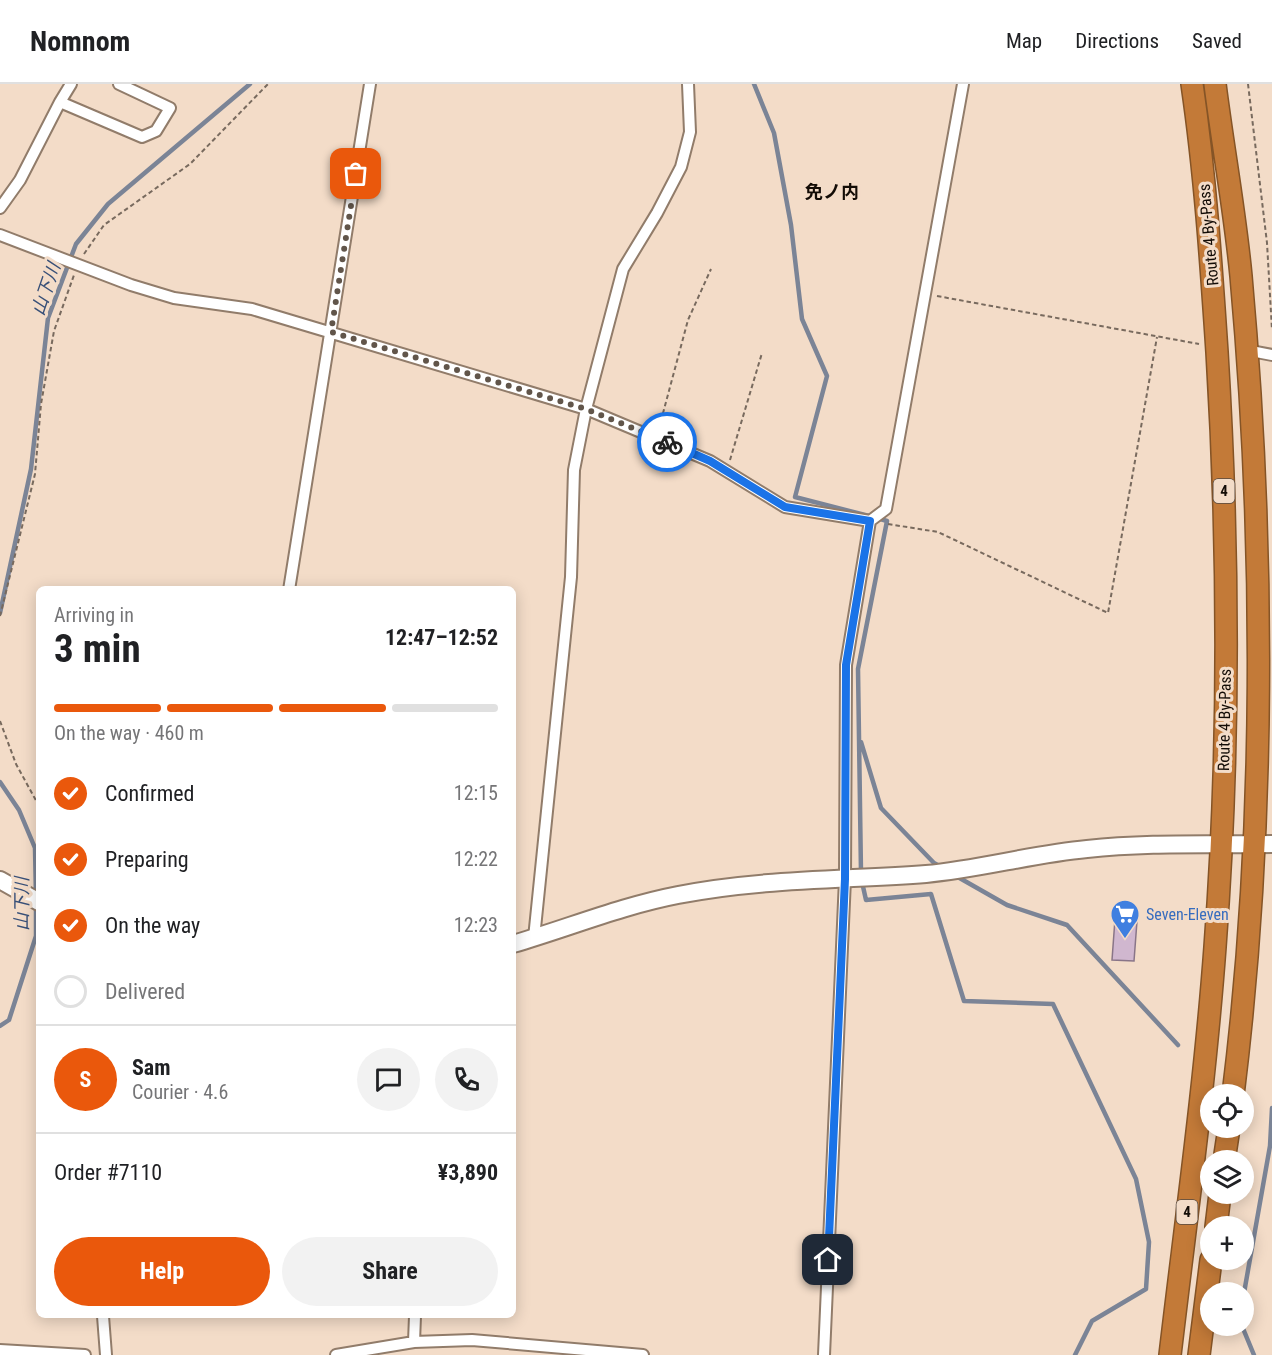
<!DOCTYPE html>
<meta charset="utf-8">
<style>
body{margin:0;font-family:"Roboto Condensed","Noto Sans JP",sans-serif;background:#f2f2f2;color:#202124;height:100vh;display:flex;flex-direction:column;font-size:22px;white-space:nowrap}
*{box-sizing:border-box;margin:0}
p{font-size:20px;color:#757577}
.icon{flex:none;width:33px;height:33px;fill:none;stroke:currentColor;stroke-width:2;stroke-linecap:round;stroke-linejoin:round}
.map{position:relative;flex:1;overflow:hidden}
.drawer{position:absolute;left:36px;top:502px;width:480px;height:732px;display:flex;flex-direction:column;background:#fff;border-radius:9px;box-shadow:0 3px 15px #0003}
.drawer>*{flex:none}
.tools{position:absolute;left:1200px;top:1000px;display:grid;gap:12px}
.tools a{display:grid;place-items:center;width:54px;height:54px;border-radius:50%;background:#fff;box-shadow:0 3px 15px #0003;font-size:30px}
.pin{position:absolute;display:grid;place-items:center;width:51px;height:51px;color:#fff;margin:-26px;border-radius:12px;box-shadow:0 3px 9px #0006}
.courier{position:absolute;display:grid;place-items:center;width:60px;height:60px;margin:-30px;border:4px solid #1a73e8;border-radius:50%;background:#fff;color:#222;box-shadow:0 2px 8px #0007}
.head em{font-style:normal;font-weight:700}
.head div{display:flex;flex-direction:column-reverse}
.head{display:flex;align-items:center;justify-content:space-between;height:102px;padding:0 18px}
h1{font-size:39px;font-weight:700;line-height:45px}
.bar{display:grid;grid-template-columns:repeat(4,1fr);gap:9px 6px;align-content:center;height:72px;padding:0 18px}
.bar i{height:8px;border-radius:4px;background:#e0e0e0}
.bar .active{background:#ea580c}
.bar p{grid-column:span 4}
.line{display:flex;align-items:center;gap:15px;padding:0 18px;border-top:2px solid #e0e0e0}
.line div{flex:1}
.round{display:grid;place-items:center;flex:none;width:63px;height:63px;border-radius:32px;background:#f2f2f2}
ol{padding:0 18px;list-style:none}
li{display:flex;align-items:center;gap:18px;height:66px}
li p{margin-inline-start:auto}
li .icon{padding:6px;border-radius:50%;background:#ea580c;color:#fff;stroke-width:4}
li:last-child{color:#757577}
li i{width:33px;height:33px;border:3px solid #e0e0e0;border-radius:50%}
.cta{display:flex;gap:12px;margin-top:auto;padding:12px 18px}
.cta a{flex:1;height:69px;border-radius:36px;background:#ea580c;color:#fff;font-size:24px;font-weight:700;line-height:69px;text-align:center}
.cta a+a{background:#f2f2f2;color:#202124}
header{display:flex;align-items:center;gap:36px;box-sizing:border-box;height:84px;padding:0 30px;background:#fff;border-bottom:2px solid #e0e0e0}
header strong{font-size:28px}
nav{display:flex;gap:33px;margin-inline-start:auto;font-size:21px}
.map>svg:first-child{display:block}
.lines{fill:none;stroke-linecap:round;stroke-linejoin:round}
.stream{stroke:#7b8496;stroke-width:4.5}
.building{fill:#d0b7cf;stroke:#897588;stroke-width:1.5}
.street-casing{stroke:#917c6a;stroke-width:14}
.secondary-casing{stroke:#917c6a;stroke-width:20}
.highway-casing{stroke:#855426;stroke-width:24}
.path{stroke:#786a5e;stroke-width:2;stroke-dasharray:4.5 3;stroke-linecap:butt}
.street{stroke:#fff;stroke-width:10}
.secondary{stroke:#fff;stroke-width:16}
.highway{stroke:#c37a38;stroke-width:21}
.done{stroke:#61554a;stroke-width:6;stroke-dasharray:0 10.8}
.route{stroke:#1a73e8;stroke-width:8}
.labels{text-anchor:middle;stroke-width:6;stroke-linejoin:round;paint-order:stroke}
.shield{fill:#f3dcc8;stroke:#564a40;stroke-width:1.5}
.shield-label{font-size:15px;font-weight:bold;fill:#130c06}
.street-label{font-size:16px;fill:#130c06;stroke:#f3dcc8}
.shop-label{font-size:16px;fill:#366cbe;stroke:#f3dcc8;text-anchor:start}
.neighbourhood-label{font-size:18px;font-weight:bold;fill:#130c06;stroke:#f3dcc8}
.water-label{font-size:18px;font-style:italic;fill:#385078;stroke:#f3dcc8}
</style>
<header>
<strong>Nomnom</strong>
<nav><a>Map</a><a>Directions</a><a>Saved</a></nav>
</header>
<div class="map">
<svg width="1272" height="1271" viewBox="0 0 1272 1271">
<rect width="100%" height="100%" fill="#f3dcc8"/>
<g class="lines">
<path class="stream" d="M 754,0 L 774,49 L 791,141 L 802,235 L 827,292 L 795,413 L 869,432
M 0,529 L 31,385 L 48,234 L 76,160 L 108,120 L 250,0
M 861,658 L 881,724 L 934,779 L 941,783
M 0,698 L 19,726 L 35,764 L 36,812
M 861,789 L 858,585 L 887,437 L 877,434
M 956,792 L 1007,821 L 1067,841 L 1178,961
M 862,798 L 866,816 L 931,810 L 964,917 L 1053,920 L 1136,1095 L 1149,1158 L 1146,1205 L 1092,1237 L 1075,1271
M 0,942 L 9,936 L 36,852 L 36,820
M 1244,1209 L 1270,1062 L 1272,1024
M 1242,1242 L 1254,1271"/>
</g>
<path class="building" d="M 1115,835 L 1137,837 L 1134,877 L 1112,876 Z"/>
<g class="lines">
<g class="street-casing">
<path id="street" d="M 71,0 L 60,18 L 142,53 L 156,47 L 170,24 L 119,0
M 0,124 L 20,96 L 60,18
M 0,151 L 131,201 L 174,214 L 252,225 L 586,325 L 710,377 L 785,423 L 870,437
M 1246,266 L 1272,271
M 289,506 L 370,0
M 534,854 L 571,493 L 574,386 L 586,325 L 623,185 L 657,129 L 681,83 L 690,48 L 688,0
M 103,1232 L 106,1271
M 414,1258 L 415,1232
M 0,1266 L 85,1271
M 336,1271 L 414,1258 L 472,1256 L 643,1271
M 824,1271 L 845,795 L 846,581 L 870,437 L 886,425 L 963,0"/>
</g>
<g class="secondary-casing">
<path id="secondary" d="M 0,796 L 39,818
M 513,860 C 568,844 621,822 678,811 C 759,795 843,796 926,790 C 980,785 1033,770 1087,765 C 1149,758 1210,761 1272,760"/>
</g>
<g class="highway-casing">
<path id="highway" d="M 1215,0 C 1223,64 1235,128 1241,192 C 1265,459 1266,745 1233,1011
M 1224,1077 L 1229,1044
M 1216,1143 L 1220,1110
M 1170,1271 C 1186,1135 1205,1000 1215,863 C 1230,665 1229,466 1217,268 C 1211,178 1205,89 1192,0
M 1199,1271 L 1211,1176"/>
</g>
<path class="path" d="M 1248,0 L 1267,159 L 1272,246
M 84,170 L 104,141 L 190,80 L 268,0
M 937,212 L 1199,260
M 659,344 L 688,236 L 711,185
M 730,376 L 762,269
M 888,440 L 938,448 L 1108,529 L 1157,253
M 0,532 L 35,390 L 41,320 L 54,247 L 74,191
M 0,637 L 16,680 L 39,722"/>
<use href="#street" class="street"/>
<use href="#secondary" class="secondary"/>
<use href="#highway" class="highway"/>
</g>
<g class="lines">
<path class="done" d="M 356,90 L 331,248 L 586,325 L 667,358"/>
<path class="route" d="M 667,358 L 710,377 L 785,423 L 870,437 L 846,581 L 845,795 L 828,1176"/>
</g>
<defs>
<g id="supermarket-pin" transform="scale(1.5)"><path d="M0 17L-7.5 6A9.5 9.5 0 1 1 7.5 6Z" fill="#3f7fe0" stroke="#f3dcc8"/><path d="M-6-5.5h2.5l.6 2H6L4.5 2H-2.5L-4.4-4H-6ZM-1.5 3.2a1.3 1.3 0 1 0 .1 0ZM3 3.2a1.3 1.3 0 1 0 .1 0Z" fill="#fff"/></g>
</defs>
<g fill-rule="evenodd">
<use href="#supermarket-pin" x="1125" y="830"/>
</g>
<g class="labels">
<g class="shield">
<rect x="1213.5" y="395" width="21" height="24" rx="4.5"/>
<rect x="1176.5" y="1116" width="21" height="24" rx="4.5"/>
</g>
<g class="shield-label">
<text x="1224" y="412">4</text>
<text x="1187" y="1133">4</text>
</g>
<g class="street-label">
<text transform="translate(1208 151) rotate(-95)" y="6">Route 4 By-Pass</text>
<text transform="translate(1224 636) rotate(-89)" y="6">Route 4 By-Pass</text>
</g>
<g class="shop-label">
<text x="1146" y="836">Seven-Eleven</text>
</g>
<g class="neighbourhood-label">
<text x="832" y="114">免ノ内</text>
</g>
<g class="water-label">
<text transform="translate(46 205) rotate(-71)" y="6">山下川</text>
<text transform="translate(22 820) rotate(-90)" y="6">山下川</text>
</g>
</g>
</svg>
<div class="tools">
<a><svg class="icon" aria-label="locate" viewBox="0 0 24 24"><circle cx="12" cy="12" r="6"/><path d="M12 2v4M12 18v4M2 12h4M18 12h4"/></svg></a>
<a><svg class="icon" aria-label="layers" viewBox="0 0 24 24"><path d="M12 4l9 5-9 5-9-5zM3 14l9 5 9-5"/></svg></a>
<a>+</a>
<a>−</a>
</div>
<div class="pin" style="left:356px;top:90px;background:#ea580c"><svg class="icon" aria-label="bag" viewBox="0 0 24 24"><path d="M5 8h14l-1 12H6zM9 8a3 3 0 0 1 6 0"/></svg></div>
<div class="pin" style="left:828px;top:1176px;background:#1f2937"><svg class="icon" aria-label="home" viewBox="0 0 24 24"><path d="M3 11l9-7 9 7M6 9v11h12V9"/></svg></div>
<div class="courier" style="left:667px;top:358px"><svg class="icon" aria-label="bike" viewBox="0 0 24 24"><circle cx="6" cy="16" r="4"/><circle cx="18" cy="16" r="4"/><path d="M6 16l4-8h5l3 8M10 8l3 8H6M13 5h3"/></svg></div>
<section class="drawer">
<div class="head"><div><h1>3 min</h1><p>Arriving in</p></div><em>12:47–12:52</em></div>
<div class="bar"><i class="active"></i><i class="active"></i><i class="active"></i><i></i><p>On the way · 460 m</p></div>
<ol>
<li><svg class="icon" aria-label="check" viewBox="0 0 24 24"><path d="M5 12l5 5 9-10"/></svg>Confirmed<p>12:15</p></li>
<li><svg class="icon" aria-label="check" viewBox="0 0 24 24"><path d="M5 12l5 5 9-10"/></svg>Preparing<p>12:22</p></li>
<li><svg class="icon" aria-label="check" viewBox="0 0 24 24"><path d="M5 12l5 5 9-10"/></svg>On the way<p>12:23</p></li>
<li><i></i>Delivered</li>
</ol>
<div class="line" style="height:108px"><b class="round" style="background:#ea580c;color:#fff">S</b><div><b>Sam</b><p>Courier · 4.6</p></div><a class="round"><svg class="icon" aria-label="chat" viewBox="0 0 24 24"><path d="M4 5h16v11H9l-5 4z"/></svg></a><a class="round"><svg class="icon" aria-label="phone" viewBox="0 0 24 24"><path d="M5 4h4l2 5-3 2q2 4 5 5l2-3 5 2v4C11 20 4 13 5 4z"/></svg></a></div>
<div class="line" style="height:78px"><div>Order #7110</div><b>¥3,890</b></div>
<div class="cta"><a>Help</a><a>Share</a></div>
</section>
</div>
